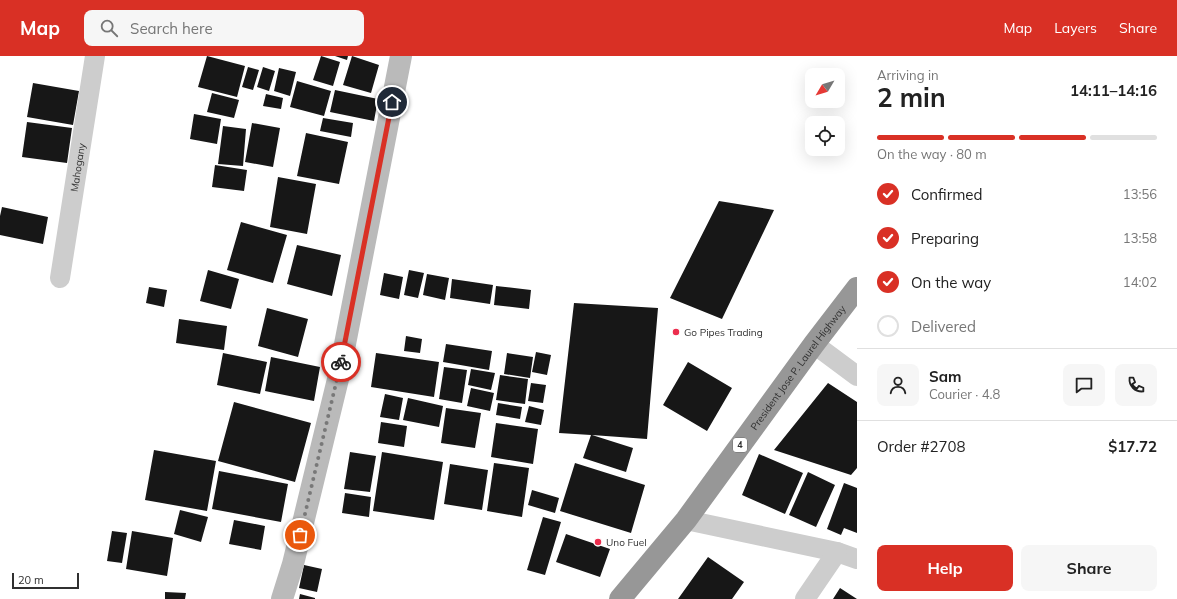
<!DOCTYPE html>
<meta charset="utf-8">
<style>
body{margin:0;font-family:Mulish,sans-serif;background:#f6f6f6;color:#222;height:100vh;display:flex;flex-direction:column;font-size:15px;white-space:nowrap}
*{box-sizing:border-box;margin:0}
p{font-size:13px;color:#767676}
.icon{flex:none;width:22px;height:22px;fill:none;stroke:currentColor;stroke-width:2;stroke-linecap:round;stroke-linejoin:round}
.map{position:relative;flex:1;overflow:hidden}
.sheet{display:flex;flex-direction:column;background:#fff;width:320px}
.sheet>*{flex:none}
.needle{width:26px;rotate:232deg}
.tools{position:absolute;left:805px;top:12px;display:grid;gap:8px}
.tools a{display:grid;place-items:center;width:40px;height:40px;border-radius:8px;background:#fff;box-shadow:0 4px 16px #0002;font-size:20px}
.scale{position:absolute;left:12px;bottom:10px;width:67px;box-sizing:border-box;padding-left:4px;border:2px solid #303030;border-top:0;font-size:11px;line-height:14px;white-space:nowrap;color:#303030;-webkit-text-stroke:3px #fff;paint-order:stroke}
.pin{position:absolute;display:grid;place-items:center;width:34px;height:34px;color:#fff;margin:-17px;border:2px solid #fff;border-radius:50%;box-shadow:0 1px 4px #0007}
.courier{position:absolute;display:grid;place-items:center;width:40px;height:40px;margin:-20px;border:3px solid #d93025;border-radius:50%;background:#fff;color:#222;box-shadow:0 1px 5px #0007}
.overview em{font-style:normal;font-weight:700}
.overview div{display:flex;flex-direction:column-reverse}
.overview{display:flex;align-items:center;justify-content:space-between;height:68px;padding:0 20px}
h1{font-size:26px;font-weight:700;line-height:30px}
.bar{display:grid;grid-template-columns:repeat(4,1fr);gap:6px 4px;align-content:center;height:48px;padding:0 20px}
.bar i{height:5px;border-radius:3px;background:#e0e0e0}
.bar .on{background:#d93025}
.bar p{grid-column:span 4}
.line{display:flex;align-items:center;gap:10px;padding:0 20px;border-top:1px solid #e0e0e0}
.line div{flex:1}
.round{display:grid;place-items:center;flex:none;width:42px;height:42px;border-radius:8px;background:#f6f6f6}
ol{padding:0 20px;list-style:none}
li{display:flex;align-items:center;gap:12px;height:44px}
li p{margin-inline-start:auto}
li .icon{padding:4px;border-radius:50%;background:#d93025;color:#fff;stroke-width:4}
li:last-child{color:#767676}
li i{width:22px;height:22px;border:2px solid #e0e0e0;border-radius:50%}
.primary-button{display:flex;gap:8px;margin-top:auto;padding:8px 20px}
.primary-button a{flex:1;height:46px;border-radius:8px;background:#d93025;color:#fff;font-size:16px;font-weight:700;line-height:46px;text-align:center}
.primary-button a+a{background:#f6f6f6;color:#222}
header{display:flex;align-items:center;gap:24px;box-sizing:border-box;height:56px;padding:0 20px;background:#d93025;color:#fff}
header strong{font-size:19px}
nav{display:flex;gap:22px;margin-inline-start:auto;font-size:14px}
.search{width:280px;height:36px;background:#f6f6f6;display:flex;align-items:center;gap:10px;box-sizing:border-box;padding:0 14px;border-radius:8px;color:#767676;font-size:15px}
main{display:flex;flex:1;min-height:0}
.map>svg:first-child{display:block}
.building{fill:#171717}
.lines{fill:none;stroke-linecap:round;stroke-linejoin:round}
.street{stroke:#cdcdcd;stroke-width:20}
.secondary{stroke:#bababa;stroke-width:22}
.highway{stroke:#979797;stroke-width:22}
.done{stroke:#787878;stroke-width:4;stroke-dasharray:0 7.2}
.route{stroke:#d93025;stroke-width:5}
.poi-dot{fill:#ec2d4d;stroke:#fff;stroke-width:1.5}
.labels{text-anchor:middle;stroke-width:4;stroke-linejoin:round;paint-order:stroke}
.shield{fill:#fff;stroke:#6e6e6e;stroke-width:1}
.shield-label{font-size:9px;font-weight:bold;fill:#303030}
.street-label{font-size:10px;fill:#303030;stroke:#fff}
.poi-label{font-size:10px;fill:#303030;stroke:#fff;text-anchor:start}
</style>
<header>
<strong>Map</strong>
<div class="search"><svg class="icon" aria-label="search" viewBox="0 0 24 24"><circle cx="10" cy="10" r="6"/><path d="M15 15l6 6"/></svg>Search here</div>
<nav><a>Map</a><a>Layers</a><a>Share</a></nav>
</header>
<main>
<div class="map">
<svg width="857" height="543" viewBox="0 0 857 543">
<rect width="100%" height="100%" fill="#fff"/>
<path class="building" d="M 207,0 L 245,10 L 237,41 L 198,31 Z
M 321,0 L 340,6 L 333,30 L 313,24 Z
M 335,0 L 348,0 L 347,4 Z
M 352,0 L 379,9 L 371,37 L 343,29 Z
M 248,11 L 259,14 L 253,34 L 242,31 Z
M 263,11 L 275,15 L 269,35 L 257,31 Z
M 279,12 L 296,16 L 290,40 L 274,35 Z
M 297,25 L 331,35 L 324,60 L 290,51 Z
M 33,27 L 79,35 L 73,69 L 27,61 Z
M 335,34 L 378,43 L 374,65 L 330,56 Z
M 212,37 L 239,44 L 234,62 L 207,56 Z
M 266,38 L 283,42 L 281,53 L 263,50 Z
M 194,58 L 221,63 L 217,88 L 190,83 Z
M 323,62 L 353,67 L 351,81 L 320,75 Z
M 27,66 L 72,72 L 67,107 L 22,101 Z
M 252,67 L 280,72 L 273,111 L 245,106 Z
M 223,70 L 246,73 L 243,110 L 218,108 Z
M 306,77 L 348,86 L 339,128 L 297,120 Z
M 215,109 L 247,114 L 244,135 L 212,131 Z
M 278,121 L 316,128 L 307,178 L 270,171 Z
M 719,145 L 774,154 L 722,263 L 670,242 Z
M 2,151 L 48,161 L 43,188 L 0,179 L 0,160 Z
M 241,166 L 287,179 L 273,227 L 227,214 Z
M 297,189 L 341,199 L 332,240 L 287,228 Z
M 208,214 L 239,223 L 231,253 L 200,245 Z
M 409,214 L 424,217 L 418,242 L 404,239 Z
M 384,217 L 403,221 L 399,243 L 380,239 Z
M 427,218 L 449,222 L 445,244 L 423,239 Z
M 452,223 L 493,229 L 490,248 L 450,242 Z
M 496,230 L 531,234 L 529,253 L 494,249 Z
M 149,231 L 167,234 L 164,251 L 146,247 Z
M 574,247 L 658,252 L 647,383 L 592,379 L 633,392 L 626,416 L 583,402 L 591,379 L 559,377 Z
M 267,252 L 308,263 L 298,301 L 258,290 Z
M 179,263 L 227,270 L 224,294 L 176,287 Z
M 406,280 L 422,283 L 420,297 L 404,295 Z
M 446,288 L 492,295 L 489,314 L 443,306 Z
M 536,296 L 551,299 L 547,319 L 532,316 Z
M 223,297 L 267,306 L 260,338 L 217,329 Z
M 376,297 L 439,306 L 434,341 L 371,331 Z
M 507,297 L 533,301 L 530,322 L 504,318 Z
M 271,301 L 320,311 L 314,345 L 265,335 Z
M 688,306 L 732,332 L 707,375 L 663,349 Z
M 444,311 L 467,314 L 462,347 L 439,343 Z
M 471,313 L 495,317 L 491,334 L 468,329 Z
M 500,319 L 528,323 L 525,348 L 496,344 Z
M 531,327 L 546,329 L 543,347 L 528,345 Z
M 828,327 L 857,346 L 857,412 L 851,419 L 774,394 Z
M 471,332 L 494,337 L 490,355 L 467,350 Z
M 385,338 L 403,342 L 399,364 L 380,361 Z
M 408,342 L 443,350 L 439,371 L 403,364 Z
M 234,346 L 311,367 L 295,426 L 218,405 Z
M 498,347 L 522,351 L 520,363 L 496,359 Z
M 529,350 L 544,354 L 541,369 L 525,366 Z
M 446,352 L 481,357 L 475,392 L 441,387 Z
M 381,366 L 407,370 L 404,391 L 378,387 Z
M 496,367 L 538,373 L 533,408 L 491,401 Z
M 154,394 L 216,405 L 207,455 L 145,444 Z
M 350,396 L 376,400 L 370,436 L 344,433 Z
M 382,396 L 443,406 L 434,464 L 373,455 Z
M 759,398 L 803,417 L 785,458 L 742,439 Z
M 494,407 L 529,412 L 522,461 L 487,455 Z
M 575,407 L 645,429 L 631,477 L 560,455 Z
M 450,408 L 488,414 L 482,454 L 444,448 Z
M 219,415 L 288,428 L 281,466 L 212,453 Z
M 808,416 L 835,429 L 816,471 L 789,459 Z
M 844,427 L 857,432 L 857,477 L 844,472 L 841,479 L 827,473 Z
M 532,434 L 559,442 L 555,457 L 528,449 Z
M 345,437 L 371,441 L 369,461 L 342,457 Z
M 180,454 L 208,461 L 201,486 L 174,478 Z
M 543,461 L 561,466 L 545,519 L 527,514 Z
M 234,464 L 265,470 L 261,494 L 229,488 Z
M 112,475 L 127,477 L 122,507 L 107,505 Z
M 132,475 L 173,482 L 167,520 L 126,513 Z
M 566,478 L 610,493 L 600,521 L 556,506 Z
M 708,501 L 744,526 L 732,543 L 678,543 Z
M 304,509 L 322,513 L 317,536 L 299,532 Z
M 840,532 L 857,543 L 833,543 Z
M 165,536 L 186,537 L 185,543 L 165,543 Z
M 300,538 L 315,542 L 315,543 L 299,543 Z"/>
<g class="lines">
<g class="street">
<path id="s1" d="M 60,222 L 95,0"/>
<path d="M 814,288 L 857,320"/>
<path d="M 686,464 L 837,496 L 857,503"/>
<path d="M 805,543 L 837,496"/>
</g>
<path class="secondary" d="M 282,543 L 293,508 L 339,319 L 401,0"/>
<path class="highway" id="s2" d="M 620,543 L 686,464 L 814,288 L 857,232"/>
</g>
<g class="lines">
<path class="done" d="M 300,479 L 341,306"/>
<path class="route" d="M 341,306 L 392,46"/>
</g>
<g class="poi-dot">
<circle cx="676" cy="276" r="4"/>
<circle cx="598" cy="486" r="4"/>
</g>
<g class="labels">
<rect class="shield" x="733" y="382" width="14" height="14" rx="3"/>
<g class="shield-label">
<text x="740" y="392">4</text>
</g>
<g class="street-label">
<text dy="4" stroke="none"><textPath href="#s1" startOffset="112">Mahogany</textPath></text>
<text dy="4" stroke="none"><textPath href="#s2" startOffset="292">President Jose P. Laurel Highway</textPath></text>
</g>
<g class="poi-label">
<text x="684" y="280">Go Pipes Trading</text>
<text x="606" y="490">Uno Fuel</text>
</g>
</g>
</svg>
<div class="tools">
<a><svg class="needle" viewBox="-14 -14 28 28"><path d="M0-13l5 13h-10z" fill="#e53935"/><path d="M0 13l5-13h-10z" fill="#767676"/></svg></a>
<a><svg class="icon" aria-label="locate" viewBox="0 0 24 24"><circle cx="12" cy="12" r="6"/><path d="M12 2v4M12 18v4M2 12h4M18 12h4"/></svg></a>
</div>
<div class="scale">20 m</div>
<div class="pin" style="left:300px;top:479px;background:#ea580c"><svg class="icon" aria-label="bag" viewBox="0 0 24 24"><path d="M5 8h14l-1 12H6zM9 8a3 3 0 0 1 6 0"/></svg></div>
<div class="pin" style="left:392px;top:46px;background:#1f2937"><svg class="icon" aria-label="home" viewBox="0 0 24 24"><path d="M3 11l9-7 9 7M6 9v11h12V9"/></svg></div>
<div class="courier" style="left:341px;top:306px"><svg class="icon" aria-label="bike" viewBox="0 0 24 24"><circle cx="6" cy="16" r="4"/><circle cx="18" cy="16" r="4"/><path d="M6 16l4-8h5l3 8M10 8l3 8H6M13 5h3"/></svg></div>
</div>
<section class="sheet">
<div class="overview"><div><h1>2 min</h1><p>Arriving in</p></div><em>14:11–14:16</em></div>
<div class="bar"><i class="on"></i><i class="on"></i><i class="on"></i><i></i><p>On the way · 80 m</p></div>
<ol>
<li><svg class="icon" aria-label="check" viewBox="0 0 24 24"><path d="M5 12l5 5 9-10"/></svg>Confirmed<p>13:56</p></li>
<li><svg class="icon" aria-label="check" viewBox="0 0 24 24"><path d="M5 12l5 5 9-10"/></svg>Preparing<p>13:58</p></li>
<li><svg class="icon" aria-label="check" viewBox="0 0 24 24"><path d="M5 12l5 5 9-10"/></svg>On the way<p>14:02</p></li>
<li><i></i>Delivered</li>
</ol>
<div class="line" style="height:72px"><a class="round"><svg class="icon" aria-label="person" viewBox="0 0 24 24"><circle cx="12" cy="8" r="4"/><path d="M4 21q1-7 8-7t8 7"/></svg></a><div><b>Sam</b><p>Courier · 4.8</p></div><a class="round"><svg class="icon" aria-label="chat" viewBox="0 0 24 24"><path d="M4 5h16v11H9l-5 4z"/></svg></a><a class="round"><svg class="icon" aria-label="phone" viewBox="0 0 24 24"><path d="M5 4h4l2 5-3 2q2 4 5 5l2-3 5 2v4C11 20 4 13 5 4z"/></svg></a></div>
<div class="line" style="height:52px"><div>Order #2708</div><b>$17.72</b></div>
<div class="primary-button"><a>Help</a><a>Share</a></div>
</section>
</main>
